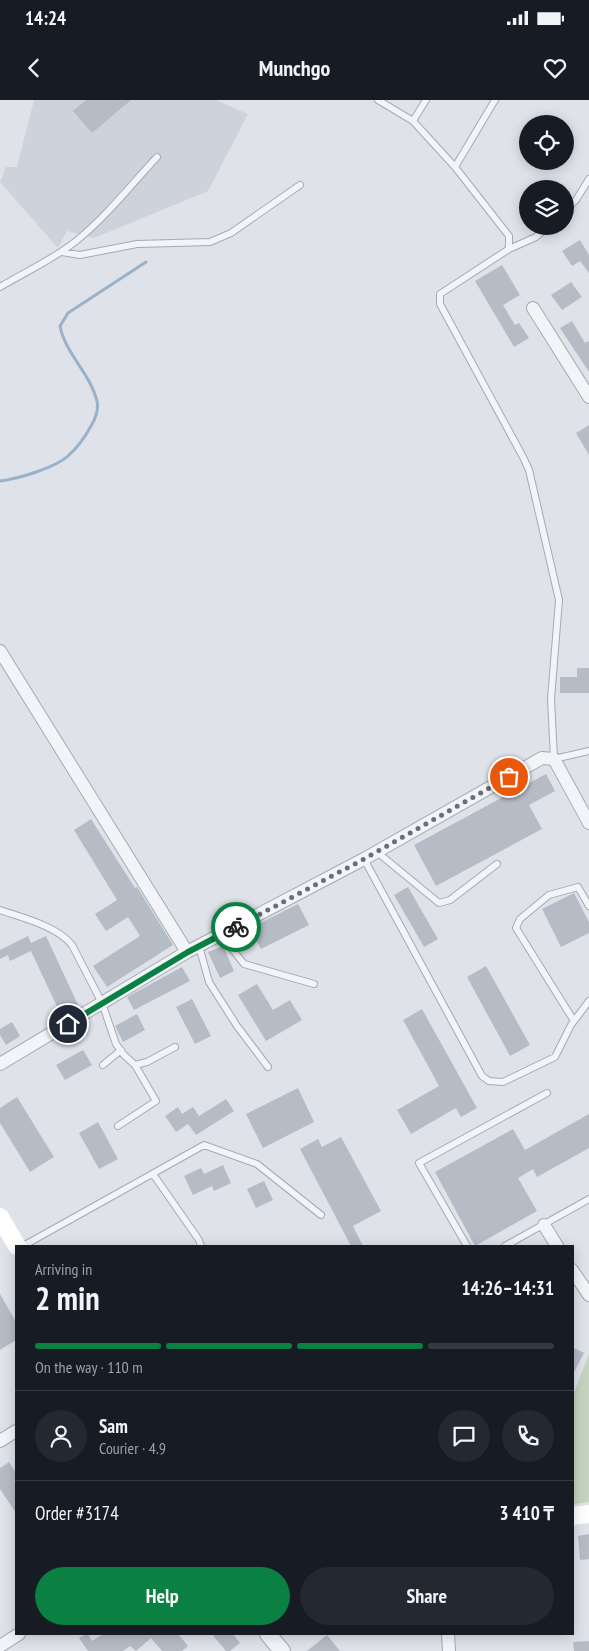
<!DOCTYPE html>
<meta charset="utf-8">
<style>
body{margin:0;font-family:"PT Sans Narrow",sans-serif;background:#242831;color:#f1f3f6;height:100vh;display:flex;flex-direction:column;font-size:19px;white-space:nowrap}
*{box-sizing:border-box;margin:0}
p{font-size:16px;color:#9ea1a6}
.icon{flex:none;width:28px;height:28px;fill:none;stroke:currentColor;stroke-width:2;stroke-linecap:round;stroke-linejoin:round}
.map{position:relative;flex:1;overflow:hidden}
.details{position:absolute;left:15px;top:1145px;width:559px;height:390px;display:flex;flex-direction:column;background:#171b24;border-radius:0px;box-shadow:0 2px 12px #0003}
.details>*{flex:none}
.tools{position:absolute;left:519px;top:15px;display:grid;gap:10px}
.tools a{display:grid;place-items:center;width:55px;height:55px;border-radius:50%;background:#171b24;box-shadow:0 2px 12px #0003;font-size:25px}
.pin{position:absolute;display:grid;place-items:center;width:42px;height:42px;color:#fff;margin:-21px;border:2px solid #fff;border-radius:50%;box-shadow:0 1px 5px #0007}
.courier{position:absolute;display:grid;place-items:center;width:50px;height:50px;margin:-25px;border:4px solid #0b8043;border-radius:50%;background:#fff;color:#222;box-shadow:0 1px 6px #0007}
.headline em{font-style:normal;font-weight:700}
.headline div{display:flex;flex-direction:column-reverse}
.headline{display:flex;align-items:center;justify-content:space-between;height:85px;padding:0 20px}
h1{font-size:32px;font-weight:700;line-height:38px}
.bar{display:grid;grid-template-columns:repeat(4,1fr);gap:8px 5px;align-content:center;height:60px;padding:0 20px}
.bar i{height:6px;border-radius:4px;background:#363941}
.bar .active{background:#0b8043}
.bar p{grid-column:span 4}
.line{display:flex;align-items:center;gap:12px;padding:0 20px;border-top:1px solid #363941}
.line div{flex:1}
.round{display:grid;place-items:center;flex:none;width:52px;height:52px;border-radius:26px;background:#242831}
.button{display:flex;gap:10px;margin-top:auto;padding:10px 20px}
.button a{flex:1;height:58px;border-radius:30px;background:#0b8043;color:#fff;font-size:20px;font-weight:700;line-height:58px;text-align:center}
.button a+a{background:#242831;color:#f1f3f6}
.status{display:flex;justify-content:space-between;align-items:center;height:35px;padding:0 25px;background:#171b24;direction:ltr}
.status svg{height:14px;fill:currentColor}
header{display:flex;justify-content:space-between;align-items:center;height:65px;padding:0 20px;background:#171b24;font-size:22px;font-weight:700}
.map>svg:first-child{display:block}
.built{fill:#cdd2db}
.green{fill:#c5d3c0}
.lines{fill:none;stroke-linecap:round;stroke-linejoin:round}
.stream{stroke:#99b2ca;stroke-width:3}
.building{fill:#b6bcc6}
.service-casing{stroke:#a4aab3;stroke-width:8}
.minor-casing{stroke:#a4aab3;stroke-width:14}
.tertiary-casing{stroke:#a4aab3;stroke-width:18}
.service{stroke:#f2f4f7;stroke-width:6}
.minor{stroke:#f2f4f7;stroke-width:12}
.tertiary{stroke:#f2f4f7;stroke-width:16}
.secondary{stroke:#fff;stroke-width:18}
.done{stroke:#676f7c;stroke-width:5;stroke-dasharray:0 9}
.route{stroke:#0b8043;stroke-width:6}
</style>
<div class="status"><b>14:24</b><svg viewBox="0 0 49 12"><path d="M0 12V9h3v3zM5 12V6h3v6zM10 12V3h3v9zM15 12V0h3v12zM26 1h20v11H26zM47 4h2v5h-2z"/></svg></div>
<header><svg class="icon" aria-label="back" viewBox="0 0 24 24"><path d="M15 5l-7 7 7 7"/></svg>Munchgo<svg class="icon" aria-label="heart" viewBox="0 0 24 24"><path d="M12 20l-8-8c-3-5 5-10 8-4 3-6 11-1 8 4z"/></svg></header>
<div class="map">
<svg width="589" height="1551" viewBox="0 0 589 1551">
<rect width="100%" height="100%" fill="#dfe3e9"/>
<path class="built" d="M 34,0 L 216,0 L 248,14 L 208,91 L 94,138 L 67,131 L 58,148 L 0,82 L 6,67 L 17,67 Z"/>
<path class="green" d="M 589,1254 L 589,1402 L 573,1404 L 573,1295 Z"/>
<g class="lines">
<path class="stream" d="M 0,381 C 17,379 55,368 68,356 C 77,348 85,337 91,326 C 95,320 99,309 97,301 C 90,273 65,253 60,226 L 68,213 L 146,162"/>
</g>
<path class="building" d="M 86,0 L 131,0 L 92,33 L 73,11 Z
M 580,140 L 589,155 L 589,173 L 580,161 L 572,166 L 562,151 Z
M 502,165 L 520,195 L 503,205 L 515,225 L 519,223 L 529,238 L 514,247 L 475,181 Z
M 571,182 L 582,197 L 562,210 L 551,195 Z
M 572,221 L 585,243 L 589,241 L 589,272 L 560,228 Z
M 589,325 L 589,355 L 576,333 Z
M 577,568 L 589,568 L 589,593 L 560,593 L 560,577 L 577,577 Z
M 546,674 L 555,691 L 529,705 L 542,729 L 436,786 L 414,745 Z
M 91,719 L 135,788 L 137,787 L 173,845 L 107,887 L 93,866 L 140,836 L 128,817 L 106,831 L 95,814 L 117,800 L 74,730 Z
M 408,787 L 438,839 L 424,847 L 394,795 Z
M 574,793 L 589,822 L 589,833 L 561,847 L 542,809 Z
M 298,804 L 309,825 L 261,849 L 250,828 Z
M 28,836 L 31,843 L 46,836 L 79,907 L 61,915 L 31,851 L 10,861 L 8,855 L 0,859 L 0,850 Z
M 223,846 L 234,871 L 220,878 L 208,852 Z
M 486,866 L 530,945 L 510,956 L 467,877 Z
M 182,867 L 190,881 L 134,910 L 127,897 Z
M 257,884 L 273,910 L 290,900 L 302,920 L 266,941 L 238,895 Z
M 192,899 L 211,936 L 195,944 L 176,907 Z
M 422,909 L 477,1008 L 461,1017 L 456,1008 L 411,1034 L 397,1010 L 439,986 L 403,920 Z
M 137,914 L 145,930 L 123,942 L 115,926 Z
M 12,922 L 20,936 L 6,945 L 0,935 L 0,929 Z
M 83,950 L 92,965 L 65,980 L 56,965 Z
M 298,988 L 314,1022 L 263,1048 L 246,1014 Z
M 17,997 L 54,1057 L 30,1072 L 0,1023 L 0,1008 Z
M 226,999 L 234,1011 L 196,1035 L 188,1024 L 176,1032 L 165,1016 L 178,1007 L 182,1014 L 193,1007 L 199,1016 Z
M 589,1014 L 589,1048 L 537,1077 L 533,1069 L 518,1078 L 537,1111 L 475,1146 L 435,1072 L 513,1029 L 525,1050 Z
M 98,1022 L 118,1059 L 99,1069 L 79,1033 Z
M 341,1037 L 381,1111 L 353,1126 L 363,1146 L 351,1146 L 300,1049 L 318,1039 L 322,1047 Z
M 223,1065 L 231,1083 L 214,1091 L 212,1086 L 193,1095 L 184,1076 L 201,1068 L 204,1074 Z
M 264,1081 L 273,1100 L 256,1108 L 247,1089 Z
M 0,1194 L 16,1222 L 16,1240 L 0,1250 Z
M 572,1247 L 584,1253 L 572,1276 Z
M 9,1362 L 16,1373 L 16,1413 L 0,1389 L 0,1368 Z
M 589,1434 L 589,1459 L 580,1460 L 578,1436 Z
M 86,1534 L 88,1534 L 92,1541 L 103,1534 L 178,1534 L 188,1546 L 182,1551 L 162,1551 L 151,1538 L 136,1551 L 130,1546 L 123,1551 L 88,1551 L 79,1538 Z
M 212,1534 L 233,1534 L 240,1543 L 230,1551 L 226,1551 Z
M 327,1535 L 340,1551 L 307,1551 Z
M 589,1541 L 589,1551 L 574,1551 L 573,1542 Z"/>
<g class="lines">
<g class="service-casing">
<path id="service" d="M 378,0 L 413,21
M 426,0 L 413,21 L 455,67 L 509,136 L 509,149 L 440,194 L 440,204 L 523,357 L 529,370 L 559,500 L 551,599 L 554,659 L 589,651
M 455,67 L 495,0
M 565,111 L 576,100 L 589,79
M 509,149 L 536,137 L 549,126
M 62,152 L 80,155 L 137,144 L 210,142 L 231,133 L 300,85
M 0,187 C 25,172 54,159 76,141 C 106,117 131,85 157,57
M 377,752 L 439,803 L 450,800 L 497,764
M 364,759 L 482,976 L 489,981 L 503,982 L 555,957 L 571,925 L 589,901
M 0,810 C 23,818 57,826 72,845 L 102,903 L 116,944 L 124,955 L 135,965 L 147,962 L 175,947
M 221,835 L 244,864 L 314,884
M 199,846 L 209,882 L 237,926 L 268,967
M 574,921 L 516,828 L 520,819 L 549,795 L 578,787 L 589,806
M 103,965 L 121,950
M 118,1026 L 156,1001 L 135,965
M 153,1074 L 199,1140 L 201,1146
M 23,1146 L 204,1045 L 257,1064 L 321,1115
M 467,1146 L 419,1063 L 547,993
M 505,1146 L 589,1099"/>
</g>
<g class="minor-casing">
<path id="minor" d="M 533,208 L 589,297
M 0,551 L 187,852
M 0,964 L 187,852 L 364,759 L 542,658 L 554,659 L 589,723
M 544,1125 L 557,1146
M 572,1170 L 589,1195
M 0,1341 L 16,1331
M 448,1534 L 449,1551
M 0,1546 L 19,1534"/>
</g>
<g class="tertiary-casing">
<path id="tertiary" d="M 268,1534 L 282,1551"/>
</g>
<use href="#service" class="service"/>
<use href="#minor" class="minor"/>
<use href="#tertiary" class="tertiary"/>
<path class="secondary" d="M 0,1117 L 17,1146
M 572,1416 L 589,1414"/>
</g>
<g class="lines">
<path class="done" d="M 236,827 L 364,759 L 509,677"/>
<path class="route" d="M 68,924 L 188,852 L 236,827"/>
</g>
</svg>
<div class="tools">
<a><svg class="icon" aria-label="locate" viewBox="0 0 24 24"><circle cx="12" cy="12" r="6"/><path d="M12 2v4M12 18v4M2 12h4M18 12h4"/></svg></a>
<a><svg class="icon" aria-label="layers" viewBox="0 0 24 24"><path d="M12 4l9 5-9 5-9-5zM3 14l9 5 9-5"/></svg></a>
</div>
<div class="pin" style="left:509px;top:677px;background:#ea580c"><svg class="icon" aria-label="bag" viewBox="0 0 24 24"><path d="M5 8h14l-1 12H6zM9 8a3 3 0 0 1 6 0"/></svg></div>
<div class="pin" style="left:68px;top:924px;background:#1f2937"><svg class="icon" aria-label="home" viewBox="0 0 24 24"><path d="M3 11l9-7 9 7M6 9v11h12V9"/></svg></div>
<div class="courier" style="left:236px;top:827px"><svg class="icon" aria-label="bike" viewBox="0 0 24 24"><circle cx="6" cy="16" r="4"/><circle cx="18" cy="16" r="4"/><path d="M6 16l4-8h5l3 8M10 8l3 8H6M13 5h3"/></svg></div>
<section class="details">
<div class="headline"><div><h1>2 min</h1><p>Arriving in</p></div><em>14:26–14:31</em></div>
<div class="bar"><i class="active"></i><i class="active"></i><i class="active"></i><i></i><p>On the way · 110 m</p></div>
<div class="line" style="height:90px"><a class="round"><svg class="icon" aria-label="person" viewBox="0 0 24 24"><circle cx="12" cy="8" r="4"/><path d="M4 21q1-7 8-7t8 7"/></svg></a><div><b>Sam</b><p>Courier · 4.9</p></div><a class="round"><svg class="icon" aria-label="chat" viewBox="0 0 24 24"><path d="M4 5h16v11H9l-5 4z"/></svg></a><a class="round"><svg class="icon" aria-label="phone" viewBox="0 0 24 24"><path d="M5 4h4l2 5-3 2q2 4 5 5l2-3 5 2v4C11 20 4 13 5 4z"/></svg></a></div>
<div class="line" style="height:65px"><div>Order #3174</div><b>3 410 ₸</b></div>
<div class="button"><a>Help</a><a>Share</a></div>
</section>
</div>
